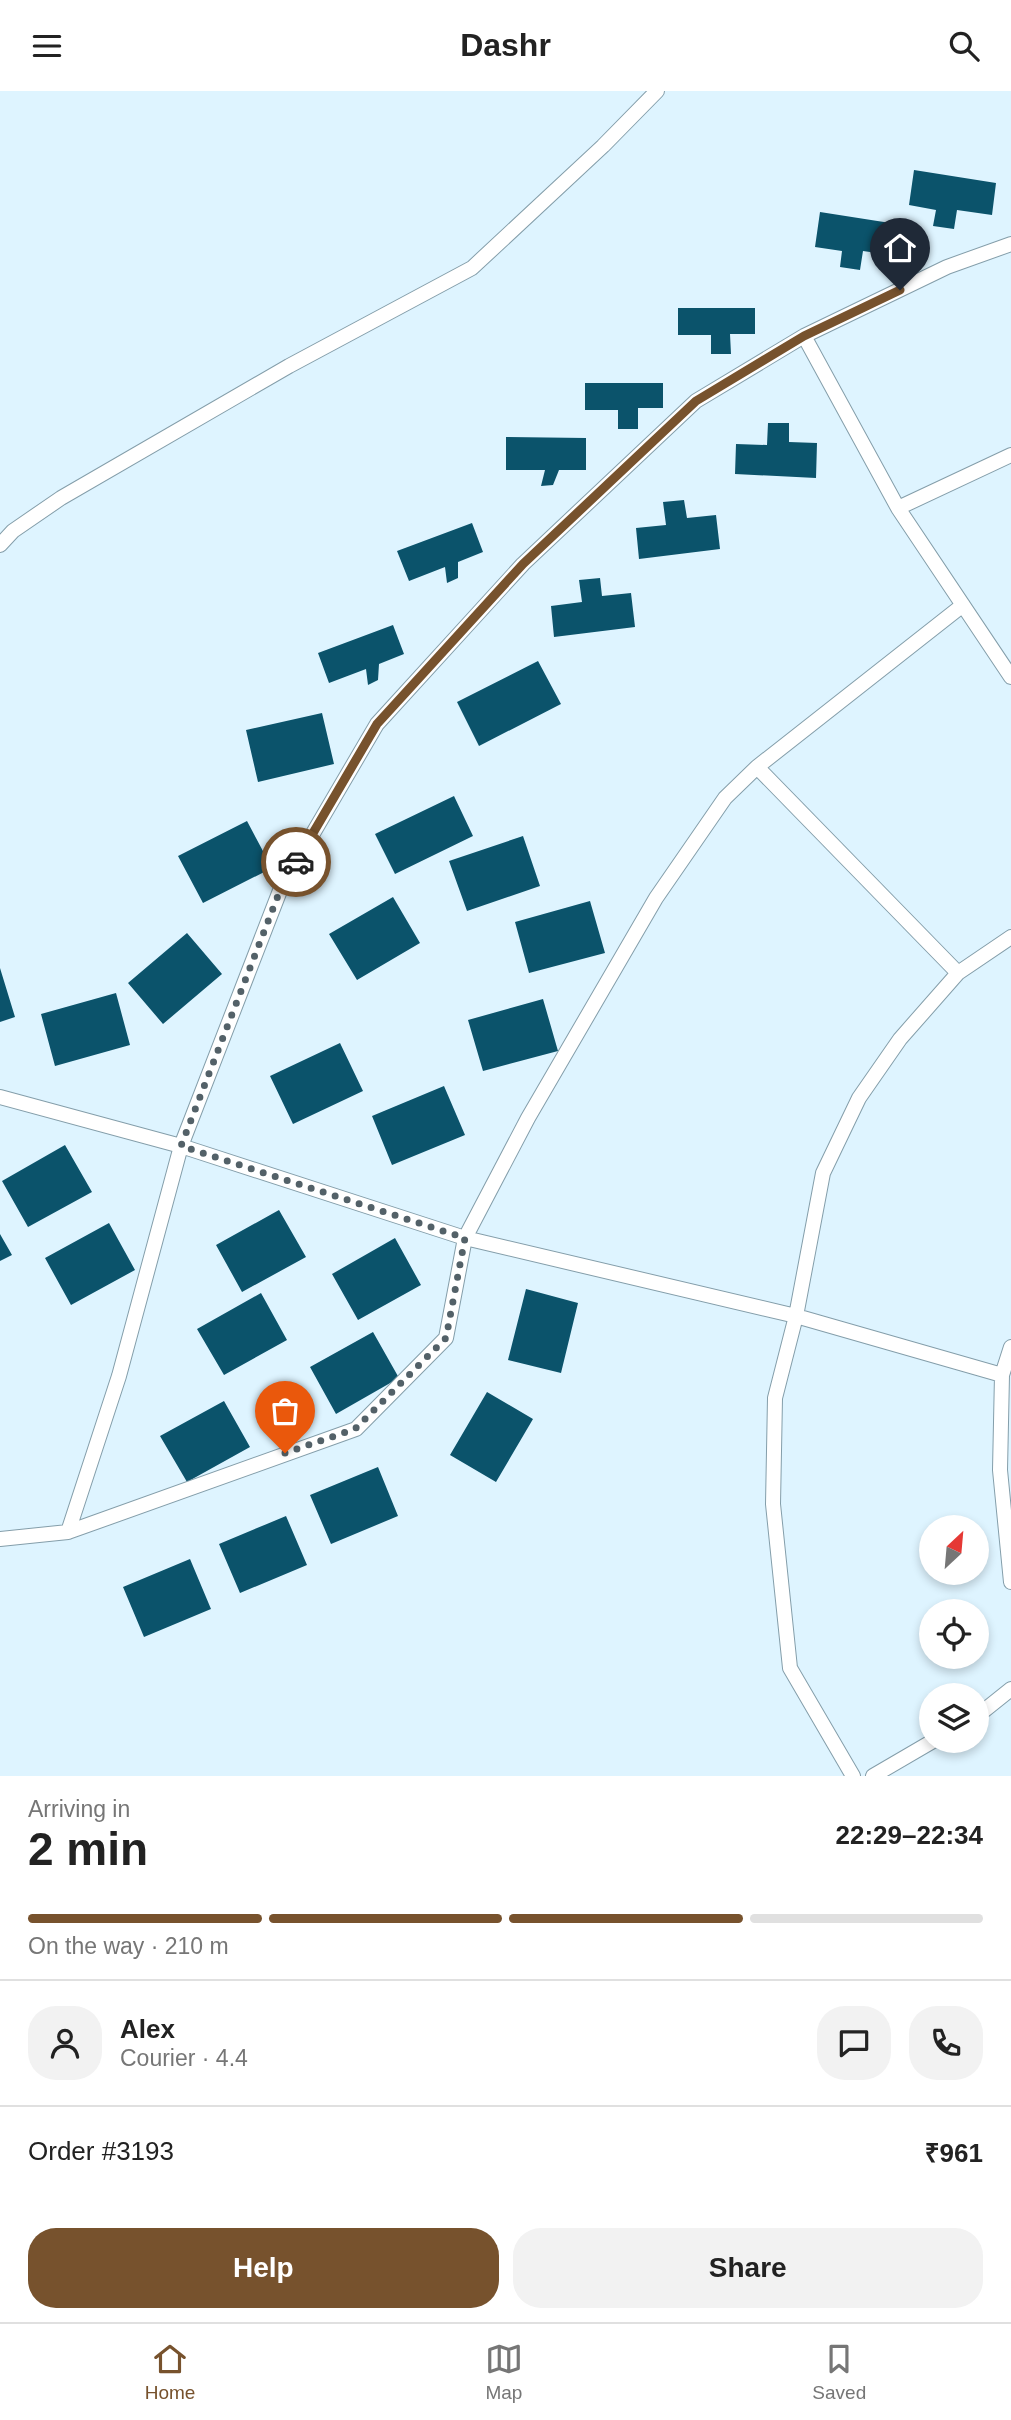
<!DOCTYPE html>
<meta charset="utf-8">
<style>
body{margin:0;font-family:Arial,sans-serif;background:#f2f2f2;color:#222;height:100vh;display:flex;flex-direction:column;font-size:26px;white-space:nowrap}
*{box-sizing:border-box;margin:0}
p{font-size:23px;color:#767676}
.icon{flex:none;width:38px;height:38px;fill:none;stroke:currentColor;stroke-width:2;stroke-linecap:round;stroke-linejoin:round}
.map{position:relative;height:1685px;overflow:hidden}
.panel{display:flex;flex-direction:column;background:#fff;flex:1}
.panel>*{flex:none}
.needle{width:46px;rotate:26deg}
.controls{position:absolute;left:919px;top:1424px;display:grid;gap:14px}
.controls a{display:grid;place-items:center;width:70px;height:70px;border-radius:50%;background:#fff;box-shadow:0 4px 10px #0003;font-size:35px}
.pin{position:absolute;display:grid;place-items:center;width:60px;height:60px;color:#fff;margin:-72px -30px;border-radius:50% 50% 50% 0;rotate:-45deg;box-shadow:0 0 7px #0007}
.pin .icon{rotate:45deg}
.courier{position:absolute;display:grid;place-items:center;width:70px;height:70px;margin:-35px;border:5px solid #77522d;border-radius:50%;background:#fff;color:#222;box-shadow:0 2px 9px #0007}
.headline em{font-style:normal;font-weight:600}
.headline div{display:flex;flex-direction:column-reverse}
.headline{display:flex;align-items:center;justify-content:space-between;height:119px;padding:0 28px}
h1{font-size:46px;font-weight:600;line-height:52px}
.bar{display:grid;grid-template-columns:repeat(4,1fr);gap:10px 7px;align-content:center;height:84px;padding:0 28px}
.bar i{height:9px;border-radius:5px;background:#e0e0e0}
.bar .active{background:#77522d}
.bar p{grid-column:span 4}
.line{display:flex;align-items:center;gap:18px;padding:0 28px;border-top:2px solid #e0e0e0}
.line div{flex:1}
.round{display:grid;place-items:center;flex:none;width:74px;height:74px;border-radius:28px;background:#f2f2f2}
.button{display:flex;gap:14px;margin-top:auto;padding:14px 28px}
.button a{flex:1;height:80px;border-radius:28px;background:#77522d;color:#fff;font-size:28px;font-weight:600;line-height:80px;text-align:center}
.button a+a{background:#f2f2f2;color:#222}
header{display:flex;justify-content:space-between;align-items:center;height:91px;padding:0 28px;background:#fff;font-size:32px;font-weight:600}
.menu{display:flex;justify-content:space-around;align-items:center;height:98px;border-top:2px solid #e0e0e0;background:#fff;font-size:19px;color:#767676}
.menu a{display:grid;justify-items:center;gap:4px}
.menu .active{color:#77522d}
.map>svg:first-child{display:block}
.building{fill:#0b536b}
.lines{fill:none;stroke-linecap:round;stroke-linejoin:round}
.service-casing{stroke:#849eaa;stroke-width:16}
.service{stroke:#fff;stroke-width:14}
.done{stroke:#536168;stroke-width:7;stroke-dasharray:0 12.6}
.route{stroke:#77522d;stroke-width:9}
</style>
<header><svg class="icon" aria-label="menu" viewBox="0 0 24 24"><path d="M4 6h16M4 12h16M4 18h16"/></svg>Dashr<svg class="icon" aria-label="search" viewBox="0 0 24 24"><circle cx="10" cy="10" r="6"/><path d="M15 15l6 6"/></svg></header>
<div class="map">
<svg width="1011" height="1685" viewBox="0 0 1011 1685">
<rect width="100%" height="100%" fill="#def4ff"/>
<path class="building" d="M 914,79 L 996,92 L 992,124 L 957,119 L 954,138 L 933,135 L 936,119 L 909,114 Z
M 820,121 L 903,134 L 898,165 L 863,160 L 860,179 L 840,176 L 842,160 L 815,156 Z
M 678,217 L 755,217 L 755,243 L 730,243 L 731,263 L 711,263 L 711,244 L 678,244 Z
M 585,292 L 663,292 L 663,317 L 638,317 L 638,338 L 618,338 L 618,319 L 585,319 Z
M 768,332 L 789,332 L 789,351 L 817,352 L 816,387 L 735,383 L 736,353 L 767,354 Z
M 506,346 L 586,347 L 586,379 L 559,379 L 553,394 L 541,395 L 545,379 L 506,379 Z
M 684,409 L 687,427 L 716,424 L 720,458 L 639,468 L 636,437 L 666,434 L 663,411 Z
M 472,432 L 483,461 L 458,471 L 458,487 L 447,492 L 445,476 L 409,490 L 397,460 Z
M 600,487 L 602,505 L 631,502 L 635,536 L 554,546 L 551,515 L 582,511 L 579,489 Z
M 393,534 L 404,563 L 379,573 L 378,589 L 368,594 L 366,578 L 329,592 L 318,562 Z
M 538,570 L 561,613 L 479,655 L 457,611 Z
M 322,622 L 334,673 L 258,691 L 246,639 Z
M 454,705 L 473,745 L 395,783 L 375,743 Z
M 247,730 L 272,777 L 203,812 L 178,765 Z
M 523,745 L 540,795 L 467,820 L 449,770 Z
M 393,806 L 420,852 L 357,889 L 329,843 Z
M 590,810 L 605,862 L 529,882 L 515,831 Z
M 187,842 L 222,883 L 163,933 L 128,892 Z
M 0,877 L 15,926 L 0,931 Z
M 116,902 L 130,954 L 55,975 L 41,923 Z
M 543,908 L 558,960 L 483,980 L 468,929 Z
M 340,952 L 363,1000 L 293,1033 L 270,985 Z
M 444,995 L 465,1044 L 392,1074 L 372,1025 Z
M 65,1054 L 92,1101 L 28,1136 L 2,1090 Z
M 279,1119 L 306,1166 L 242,1201 L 216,1154 Z
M 109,1132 L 135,1179 L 71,1214 L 45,1167 Z
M 0,1143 L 12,1164 L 0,1170 Z
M 395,1147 L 421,1194 L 358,1229 L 332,1183 Z
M 526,1198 L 578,1212 L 561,1282 L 508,1269 Z
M 261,1202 L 287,1249 L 224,1284 L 197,1238 Z
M 373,1241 L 399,1287 L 336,1323 L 310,1276 Z
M 487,1301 L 533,1328 L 496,1391 L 450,1364 Z
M 224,1310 L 250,1356 L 187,1391 L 160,1345 Z
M 378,1376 L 398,1425 L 331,1453 L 310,1404 Z
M 286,1425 L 307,1474 L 240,1502 L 219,1453 Z
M 190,1468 L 211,1518 L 144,1546 L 123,1496 Z"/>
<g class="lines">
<g class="service-casing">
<path id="service" d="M 804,245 L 898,417 L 1011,586
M 898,417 L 1011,364
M 0,454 L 13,440 L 61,407 L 289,275 L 472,177 L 603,55 L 657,0
M 757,676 L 958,882
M 0,1006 L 181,1055 L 465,1147 L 796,1225 L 1002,1284
M 1011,1256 L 1002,1284 L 1000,1379 L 1011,1491
M 68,1441 L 356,1338 L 446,1247 L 465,1147 L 528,1027 L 656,807 L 725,707 L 757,676 L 963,514
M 0,1448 L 68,1441 L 119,1285 L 181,1055 L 281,797 L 377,633 L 523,473 L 696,310 L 804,245 L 947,176 L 1011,153
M 976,1626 L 1011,1598
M 853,1685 L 790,1577 L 773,1413 L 775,1307 L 796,1225 L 823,1082 L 859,1007 L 900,948 L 958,882 L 1011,846
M 873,1685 L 933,1650"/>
</g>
<use href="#service" class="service"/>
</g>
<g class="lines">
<path class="done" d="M 285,1362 L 355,1338 L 446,1247 L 465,1147 L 181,1055 L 281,797 L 296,771"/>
<path class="route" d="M 296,771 L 377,633 L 523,473 L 696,310 L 804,245 L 900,199"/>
</g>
</svg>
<div class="controls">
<a><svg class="needle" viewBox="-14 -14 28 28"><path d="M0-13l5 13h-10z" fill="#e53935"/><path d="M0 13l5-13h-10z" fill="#767676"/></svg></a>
<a><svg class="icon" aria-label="locate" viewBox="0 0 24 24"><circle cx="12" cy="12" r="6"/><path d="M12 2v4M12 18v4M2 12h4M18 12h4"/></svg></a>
<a><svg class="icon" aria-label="layers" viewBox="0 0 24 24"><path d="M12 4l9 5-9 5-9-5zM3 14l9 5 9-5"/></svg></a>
</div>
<div class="pin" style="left:285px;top:1362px;background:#ea580c"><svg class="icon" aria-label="bag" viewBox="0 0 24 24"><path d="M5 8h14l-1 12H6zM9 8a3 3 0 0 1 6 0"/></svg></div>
<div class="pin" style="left:900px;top:199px;background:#1f2937"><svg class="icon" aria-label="home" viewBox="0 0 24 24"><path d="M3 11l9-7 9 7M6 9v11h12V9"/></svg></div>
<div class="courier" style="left:296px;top:771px"><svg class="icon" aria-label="car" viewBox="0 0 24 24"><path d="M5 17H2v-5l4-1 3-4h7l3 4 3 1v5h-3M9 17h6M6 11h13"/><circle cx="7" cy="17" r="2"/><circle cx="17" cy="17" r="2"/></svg></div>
</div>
<section class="panel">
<div class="headline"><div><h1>2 min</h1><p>Arriving in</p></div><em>22:29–22:34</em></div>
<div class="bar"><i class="active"></i><i class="active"></i><i class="active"></i><i></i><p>On the way · 210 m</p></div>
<div class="line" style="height:126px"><a class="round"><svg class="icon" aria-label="person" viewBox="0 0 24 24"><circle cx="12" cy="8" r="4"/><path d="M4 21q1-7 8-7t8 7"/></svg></a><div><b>Alex</b><p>Courier · 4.4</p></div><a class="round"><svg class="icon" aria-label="chat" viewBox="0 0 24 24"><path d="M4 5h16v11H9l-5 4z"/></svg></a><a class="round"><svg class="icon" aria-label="phone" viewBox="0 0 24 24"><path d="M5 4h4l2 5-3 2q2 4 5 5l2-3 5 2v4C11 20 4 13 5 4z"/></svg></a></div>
<div class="line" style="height:91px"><div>Order #3193</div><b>₹961</b></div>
<div class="button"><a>Help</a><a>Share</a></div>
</section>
<nav class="menu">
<a class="active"><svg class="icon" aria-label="home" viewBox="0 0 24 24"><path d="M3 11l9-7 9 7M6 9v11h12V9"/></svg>Home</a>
<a><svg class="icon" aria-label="map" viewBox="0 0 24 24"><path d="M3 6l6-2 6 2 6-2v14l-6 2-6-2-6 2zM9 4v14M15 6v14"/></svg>Map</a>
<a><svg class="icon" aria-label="saved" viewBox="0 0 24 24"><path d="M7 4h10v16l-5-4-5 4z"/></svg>Saved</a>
</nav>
